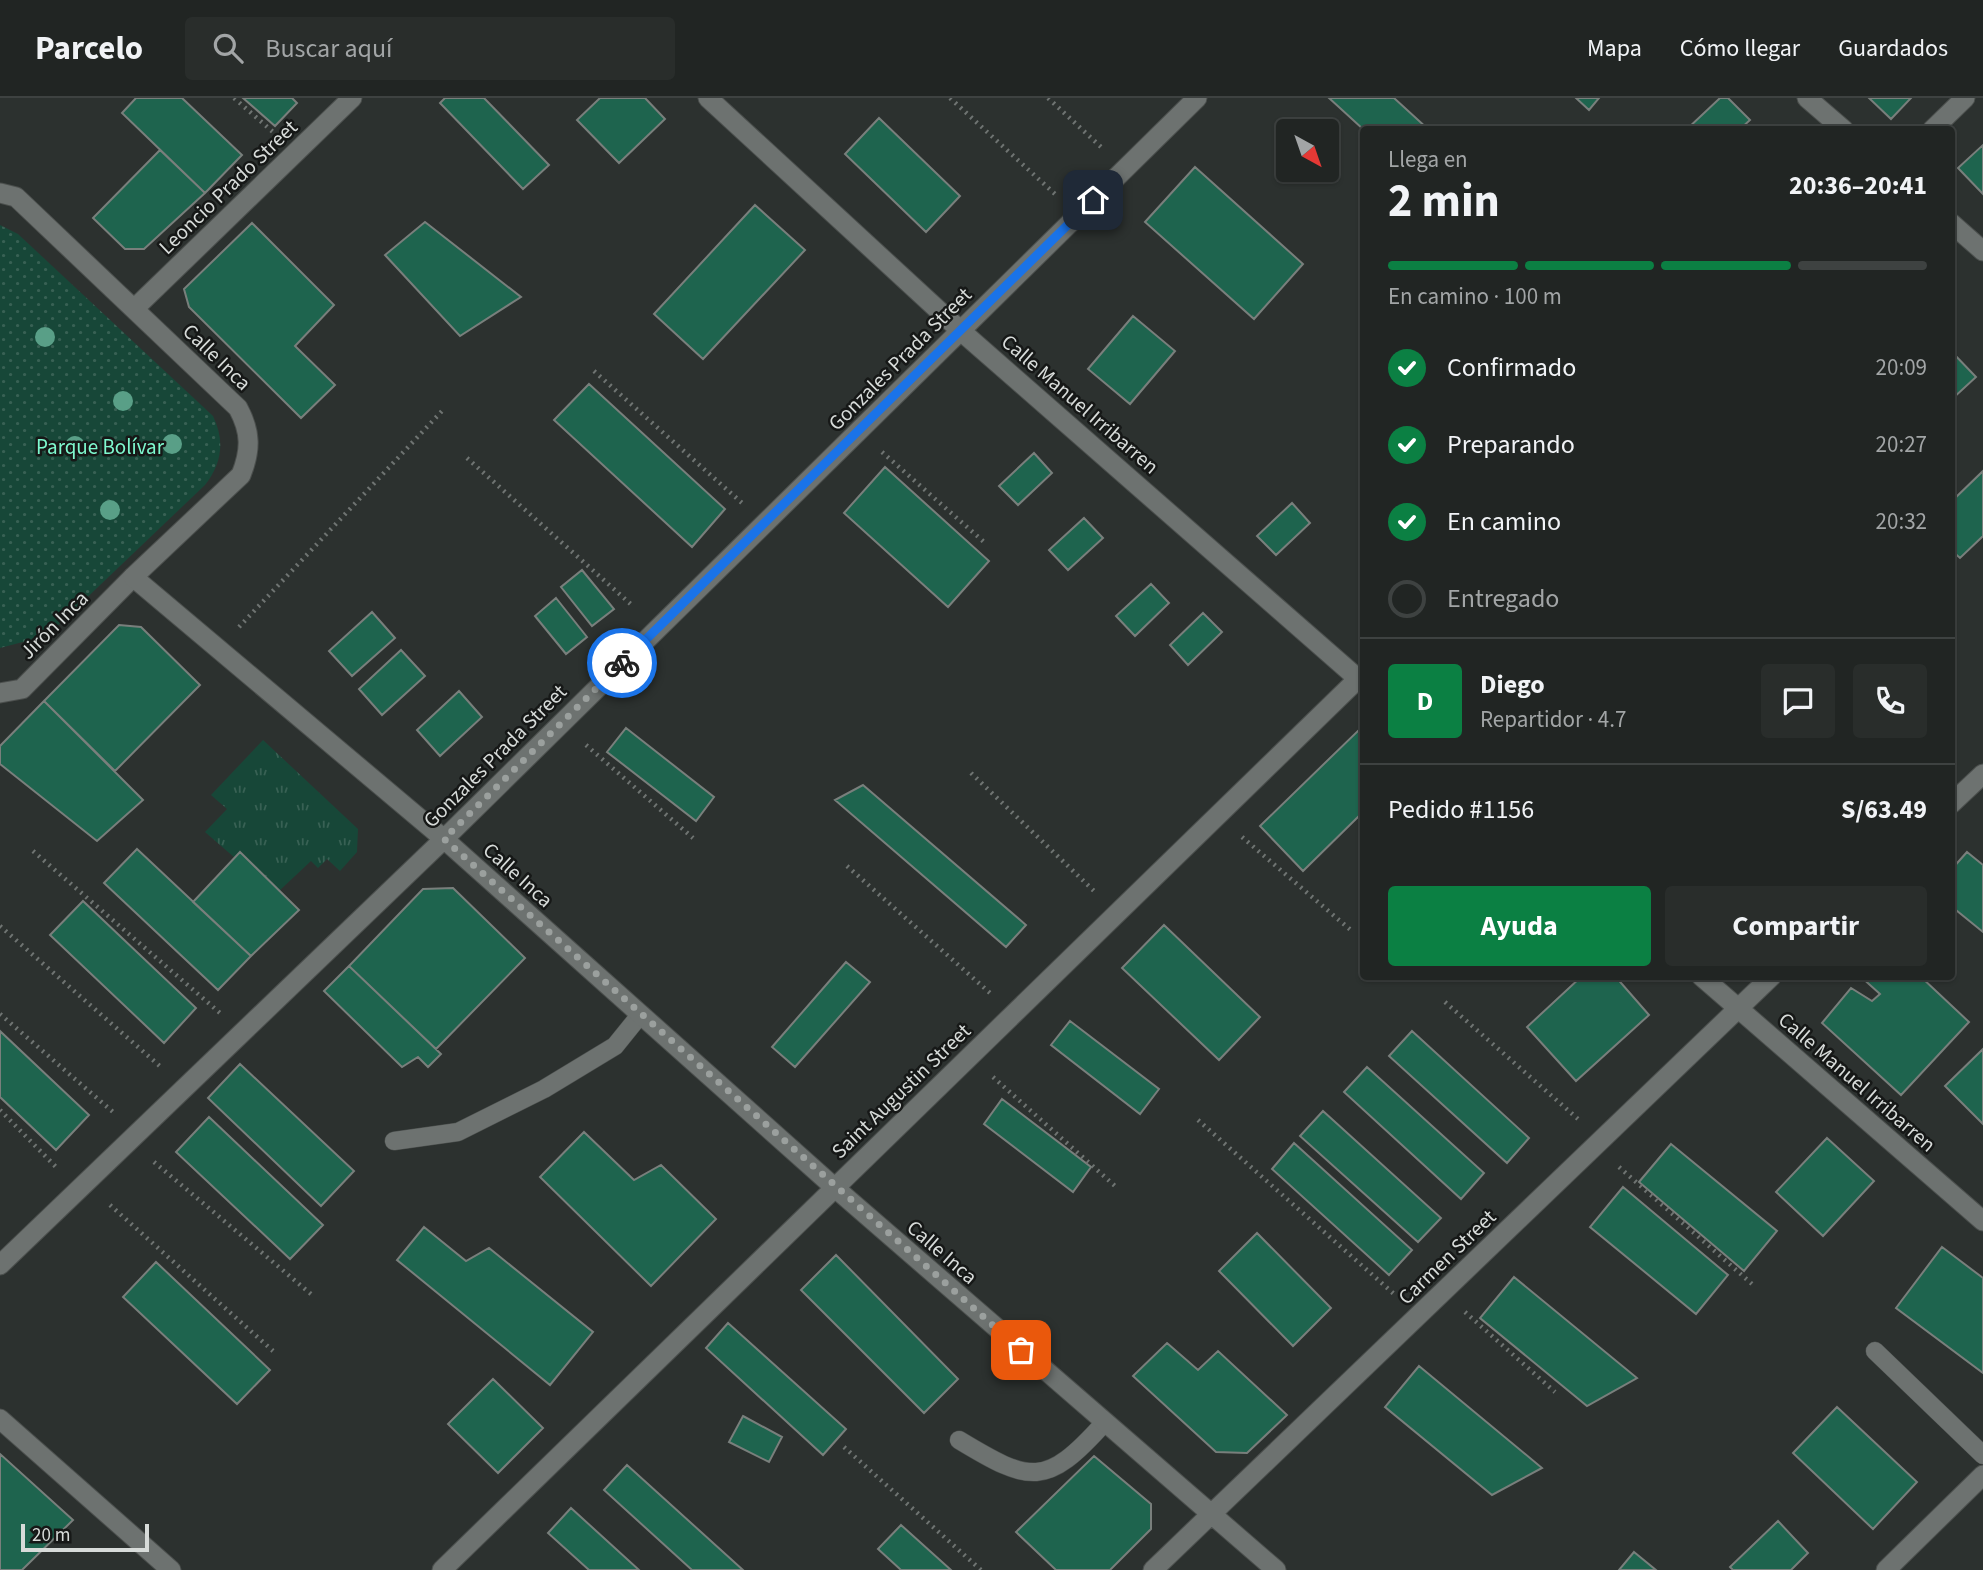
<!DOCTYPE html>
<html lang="es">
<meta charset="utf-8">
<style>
body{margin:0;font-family:"Source Sans 3",sans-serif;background:#292d2b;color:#f1f3f6;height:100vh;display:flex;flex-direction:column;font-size:26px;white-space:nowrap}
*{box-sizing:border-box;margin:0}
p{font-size:23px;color:#a2a5a6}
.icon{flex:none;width:38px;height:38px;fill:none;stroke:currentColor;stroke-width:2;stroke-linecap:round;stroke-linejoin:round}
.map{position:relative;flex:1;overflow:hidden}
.panel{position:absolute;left:1360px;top:28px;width:595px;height:854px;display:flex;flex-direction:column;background:#212523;border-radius:7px;box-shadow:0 2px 5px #0004,0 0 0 2px #3e4241}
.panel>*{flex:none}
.needle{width:46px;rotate:140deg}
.buttons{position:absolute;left:1276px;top:21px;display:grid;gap:14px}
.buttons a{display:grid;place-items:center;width:63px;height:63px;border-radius:7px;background:#212523;box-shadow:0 2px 5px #0004,0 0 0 2px #3e4241;font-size:35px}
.scale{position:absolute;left:21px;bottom:18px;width:128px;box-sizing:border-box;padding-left:7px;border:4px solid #d7dbd9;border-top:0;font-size:19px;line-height:24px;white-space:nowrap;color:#d7dbd9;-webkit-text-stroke:5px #161817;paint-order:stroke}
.pin{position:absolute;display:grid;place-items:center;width:60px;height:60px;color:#fff;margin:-30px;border-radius:14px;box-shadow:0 4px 10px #0006}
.courier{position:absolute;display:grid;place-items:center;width:70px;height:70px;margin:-35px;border:5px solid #1a73e8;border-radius:50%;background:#fff;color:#222;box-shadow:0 2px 9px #0007}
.headline em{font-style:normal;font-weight:700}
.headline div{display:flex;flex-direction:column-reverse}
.headline{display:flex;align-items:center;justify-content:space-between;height:119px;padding:0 28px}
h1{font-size:46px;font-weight:700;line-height:52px}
.bar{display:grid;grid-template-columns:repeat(4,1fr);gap:10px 7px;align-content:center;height:84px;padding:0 28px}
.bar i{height:9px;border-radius:5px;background:#3e4241}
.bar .current{background:#0b8043}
.bar p{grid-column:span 4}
.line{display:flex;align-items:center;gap:18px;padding:0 28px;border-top:2px solid #3e4241}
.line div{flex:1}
.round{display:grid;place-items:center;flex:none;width:74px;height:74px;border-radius:7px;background:#292d2b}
ol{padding:0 28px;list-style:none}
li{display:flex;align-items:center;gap:21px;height:77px}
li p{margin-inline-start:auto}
li .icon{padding:7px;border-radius:50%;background:#0b8043;color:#fff;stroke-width:4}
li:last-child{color:#a2a5a6}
li i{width:38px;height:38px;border:4px solid #3e4241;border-radius:50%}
.action{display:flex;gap:14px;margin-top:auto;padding:14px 28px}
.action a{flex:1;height:80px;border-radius:7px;background:#0b8043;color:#fff;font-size:28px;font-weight:700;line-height:80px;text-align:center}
.action a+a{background:#292d2b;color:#f1f3f6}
header{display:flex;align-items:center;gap:42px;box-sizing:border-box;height:98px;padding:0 35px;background:#212523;border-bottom:2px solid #3e4241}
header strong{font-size:33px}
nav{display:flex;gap:38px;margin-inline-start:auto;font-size:24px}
.search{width:490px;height:63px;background:#292d2b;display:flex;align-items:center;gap:18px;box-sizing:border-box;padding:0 24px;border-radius:7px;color:#a2a5a6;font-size:26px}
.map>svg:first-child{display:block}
.grass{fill:url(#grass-tufts)}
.park{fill:url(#park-dots)}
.building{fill:#1e644e;stroke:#797f7c;stroke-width:2}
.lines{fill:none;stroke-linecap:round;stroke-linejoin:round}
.service-casing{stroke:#4b4f4d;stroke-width:19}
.pedestrian-casing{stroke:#4b4f4d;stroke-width:21}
.minor-casing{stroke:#4b4f4d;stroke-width:21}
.path{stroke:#6f7472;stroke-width:4.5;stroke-dasharray:2 5;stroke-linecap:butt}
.service{stroke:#6d7270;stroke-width:18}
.pedestrian{stroke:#6d7270;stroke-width:19}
.minor{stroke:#6d7270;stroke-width:19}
.tree{fill:#599f87}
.done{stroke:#9ba09e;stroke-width:7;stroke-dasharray:0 12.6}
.route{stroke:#1a73e8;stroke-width:9}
.labels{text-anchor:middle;stroke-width:5;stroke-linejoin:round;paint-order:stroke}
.street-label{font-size:21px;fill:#d7dbd9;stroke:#161817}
.park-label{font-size:21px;fill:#7ef9cf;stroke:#161817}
</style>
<header>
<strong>Parcelo</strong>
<div class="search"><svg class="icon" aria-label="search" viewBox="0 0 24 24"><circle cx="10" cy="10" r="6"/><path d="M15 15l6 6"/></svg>Buscar aquí</div>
<nav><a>Mapa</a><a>Cómo llegar</a><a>Guardados</a></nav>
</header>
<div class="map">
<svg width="1983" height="1472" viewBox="0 0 1983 1472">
<defs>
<pattern id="grass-tufts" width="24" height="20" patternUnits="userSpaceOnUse" patternTransform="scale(1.75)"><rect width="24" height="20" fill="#174738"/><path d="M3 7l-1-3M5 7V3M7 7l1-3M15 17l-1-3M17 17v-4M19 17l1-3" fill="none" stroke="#386154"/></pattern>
<pattern id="park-dots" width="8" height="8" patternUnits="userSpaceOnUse" patternTransform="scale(1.75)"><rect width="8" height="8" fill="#174738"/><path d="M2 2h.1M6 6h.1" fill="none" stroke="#386154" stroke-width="1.8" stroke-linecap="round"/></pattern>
</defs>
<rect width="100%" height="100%" fill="#2c312f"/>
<path class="grass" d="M 263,642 L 358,731 L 357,754 L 340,773 L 327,761 L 318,770 L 311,763 L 279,793 L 241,754 L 235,760 L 205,734 L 227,711 L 211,697 Z"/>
<path class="park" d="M 0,127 L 18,136 L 213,318 C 225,343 222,365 205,387 L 54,531 L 38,540 L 0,550 Z"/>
<path class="building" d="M 136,0 L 182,0 L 242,57 L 205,95 L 122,15 Z
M 243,0 L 292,0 L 297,5 L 275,28 Z
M 445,0 L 484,0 L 549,67 L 523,91 L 440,5 Z
M 600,0 L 645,0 L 665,21 L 619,65 L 577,22 Z
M 1329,0 L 1394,0 L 1429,32 L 1364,32 Z
M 1576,0 L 1599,0 L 1589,12 Z
M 1720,0 L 1728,0 L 1750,22 L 1739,32 L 1686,32 Z
M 1869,0 L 1911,0 L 1891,21 Z
M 879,20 L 960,98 L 926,134 L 845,56 Z
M 1983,47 L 1983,96 L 1958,70 Z
M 160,52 L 205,95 L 144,151 L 125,151 L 93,120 Z
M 1195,69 L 1303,166 L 1254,221 L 1145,124 Z
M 755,107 L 805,152 L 703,261 L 654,216 Z
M 425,124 L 521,199 L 460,238 L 385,157 Z
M 252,125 L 334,207 L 295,248 L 335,287 L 301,320 L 189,209 L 184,191 Z
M 1133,218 L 1175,253 L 1130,306 L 1088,271 Z
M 1951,253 L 1976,279 L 1951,302 Z
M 589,286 L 725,411 L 692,449 L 554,322 Z
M 1034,355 L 1052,375 L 1018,407 L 999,388 Z
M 885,369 L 989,463 L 948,509 L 844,415 Z
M 1983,373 L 1983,438 L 1960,460 L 1951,452 L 1951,404 Z
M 1292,405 L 1310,425 L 1276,457 L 1257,438 Z
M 1084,420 L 1103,440 L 1068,472 L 1049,452 Z
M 582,472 L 614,511 L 592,528 L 561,489 Z
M 1151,486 L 1169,505 L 1135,538 L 1116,518 Z
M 556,500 L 587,539 L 566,556 L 535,518 Z
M 372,514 L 395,540 L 352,578 L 329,553 Z
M 1203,515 L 1222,534 L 1188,567 L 1170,547 Z
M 119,527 L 141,529 L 200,587 L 115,673 L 44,603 Z
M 401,552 L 425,578 L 382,617 L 359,591 Z
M 459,593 L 482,619 L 440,658 L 417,632 Z
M 44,603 L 143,702 L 97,743 L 0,666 L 0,648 Z
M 1363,628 L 1363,714 L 1303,773 L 1260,728 Z
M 626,630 L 714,699 L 696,723 L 607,654 Z
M 863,687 L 1026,827 L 1006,849 L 835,702 Z
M 137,751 L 251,858 L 218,892 L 104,785 Z
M 240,754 L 299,812 L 251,858 L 193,804 Z
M 1967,754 L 1983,767 L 1983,834 L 1951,808 L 1951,772 Z
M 453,790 L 525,860 L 436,951 L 349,868 L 423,791 Z
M 83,803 L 196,910 L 164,945 L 50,837 Z
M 1164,827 L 1260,919 L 1219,962 L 1122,870 Z
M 846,864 L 870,884 L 795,969 L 772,949 Z
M 349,868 L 441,956 L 428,969 L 418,959 L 402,969 L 324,893 Z
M 1582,878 L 1615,878 L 1649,917 L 1576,983 L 1527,929 Z
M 1860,878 L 1920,878 L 1969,924 L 1901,997 L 1822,925 L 1851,890 L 1872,903 L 1880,896 Z
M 1070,923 L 1159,991 L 1140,1016 L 1051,947 Z
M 0,933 L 89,1017 L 56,1052 L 0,999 Z
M 1412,933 L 1529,1040 L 1507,1065 L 1389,958 Z
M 1983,951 L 1983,1026 L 1945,988 Z
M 240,966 L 354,1073 L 321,1108 L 208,1000 Z
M 1367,969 L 1484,1075 L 1461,1101 L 1344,994 Z
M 1002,1001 L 1091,1069 L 1073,1094 L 984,1026 Z
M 1323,1013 L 1441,1120 L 1418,1144 L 1300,1038 Z
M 209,1019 L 323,1127 L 290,1161 L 176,1054 Z
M 584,1034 L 634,1082 L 661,1067 L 716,1121 L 651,1188 L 540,1079 Z
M 1827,1040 L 1874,1083 L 1823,1138 L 1776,1094 Z
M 1294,1045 L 1412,1152 L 1389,1177 L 1272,1071 Z
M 1671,1046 L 1777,1133 L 1744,1173 L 1639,1084 Z
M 1623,1089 L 1728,1177 L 1696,1216 L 1590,1129 Z
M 424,1129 L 466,1163 L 489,1150 L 593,1234 L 550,1287 L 397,1162 Z
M 1257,1135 L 1331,1210 L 1293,1248 L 1219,1173 Z
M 1942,1149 L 1983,1180 L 1983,1275 L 1896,1210 Z
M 836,1157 L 958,1281 L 924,1315 L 801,1192 Z
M 156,1164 L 270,1272 L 237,1306 L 123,1199 Z
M 1514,1179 L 1637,1280 L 1587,1308 L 1480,1220 Z
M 728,1225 L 846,1331 L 823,1357 L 706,1250 Z
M 1167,1245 L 1198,1272 L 1218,1253 L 1287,1317 L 1247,1355 L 1216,1354 L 1133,1278 Z
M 1419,1268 L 1542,1370 L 1492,1397 L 1385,1309 Z
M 493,1281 L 543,1330 L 498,1375 L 448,1326 Z
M 1837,1309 L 1917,1384 L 1873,1431 L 1793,1355 Z
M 743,1318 L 782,1339 L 769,1364 L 729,1344 Z
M 0,1356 L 73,1422 L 22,1472 L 0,1472 Z
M 1094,1358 L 1151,1406 L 1151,1431 L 1110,1472 L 1056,1472 L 1016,1434 Z
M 627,1367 L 743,1472 L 692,1472 L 604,1392 Z
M 571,1410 L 639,1472 L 589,1472 L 548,1435 Z
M 1778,1423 L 1808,1455 L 1791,1472 L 1733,1472 L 1730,1469 Z
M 901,1427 L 951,1472 L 901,1472 L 878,1451 Z
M 1634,1454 L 1656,1472 L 1619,1472 Z"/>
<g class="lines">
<g class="service-casing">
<path id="service" d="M 394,1043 L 458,1034 L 544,991 L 615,948 L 640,917
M 1875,1253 L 1983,1357
M 959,1342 C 1030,1385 1046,1390 1104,1325"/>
</g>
<g class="pedestrian-casing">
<path id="pedestrian" d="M 0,595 L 22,591 L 133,479"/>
</g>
<g class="minor-casing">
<path id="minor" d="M 708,0 L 961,233 L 1363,585
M 1807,0 L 1844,32
M 1932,32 L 1965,0
M 0,95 L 16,99 L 238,310 C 251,334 251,352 241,377 L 133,479 L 444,741 L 834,1089 L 1276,1472
M 1951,125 L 1983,153
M 135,210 L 352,0
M 1951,706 L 1983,676
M 1701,878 L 1983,1123
M 0,1167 L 444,741 L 1197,0
M 0,1321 L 171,1472
M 442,1472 L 1363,576
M 1153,1472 L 1772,878
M 1886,1472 L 1983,1377"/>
</g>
<path class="path" d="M 234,0 L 273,34
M 950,0 L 1055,96
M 1048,0 L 1101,49
M 594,273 L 742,405
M 882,354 L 984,444
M 467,360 L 634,509
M 239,529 L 442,313
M 586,647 L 693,740
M 971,675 L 1094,793
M 1242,739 L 1353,834
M 33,753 L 220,915
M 847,768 L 990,895
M 0,828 L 162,970
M 1445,904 L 1578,1021
M 0,916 L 113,1014
M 993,979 L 1115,1088
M 0,1012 L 56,1069
M 1198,1022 L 1394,1196
M 154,1064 L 311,1196
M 1619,1069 L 1752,1186
M 110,1107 L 273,1253
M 1465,1214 L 1555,1294
M 844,1349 L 981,1472"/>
<use href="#service" class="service"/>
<use href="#pedestrian" class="pedestrian"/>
<use href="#minor" class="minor"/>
</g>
<g class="tree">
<circle cx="45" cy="239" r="10"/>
<circle cx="123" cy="303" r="10"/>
<circle cx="172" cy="346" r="10"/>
<circle cx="75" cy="348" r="10"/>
<circle cx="110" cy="412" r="10"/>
</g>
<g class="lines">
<path class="done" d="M 622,565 L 444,741 L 1021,1252"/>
<path class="route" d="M 622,565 L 1093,102"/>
</g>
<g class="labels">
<g class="street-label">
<text transform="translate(228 89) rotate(-44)" y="7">Leoncio Prado Street</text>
<text transform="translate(217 259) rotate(44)" y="7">Calle Inca</text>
<text transform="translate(900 261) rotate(-45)" y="7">Gonzales Prada Street</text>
<text transform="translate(1080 306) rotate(41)" y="7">Calle Manuel Irribarren</text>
<text transform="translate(54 527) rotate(-45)" y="7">Jirón Inca</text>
<text transform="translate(495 658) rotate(-45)" y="7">Gonzales Prada Street</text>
<text transform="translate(518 777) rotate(42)" y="7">Calle Inca</text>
<text transform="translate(1857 984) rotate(41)" y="7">Calle Manuel Irribarren</text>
<text transform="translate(901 993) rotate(-44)" y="7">Saint Augustin Street</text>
<text transform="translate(942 1154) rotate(41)" y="7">Calle Inca</text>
<text transform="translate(1447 1159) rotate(-44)" y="7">Carmen Street</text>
</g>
<g class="park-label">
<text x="100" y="356">Parque Bolívar</text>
</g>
</g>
</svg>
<div class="buttons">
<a><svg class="needle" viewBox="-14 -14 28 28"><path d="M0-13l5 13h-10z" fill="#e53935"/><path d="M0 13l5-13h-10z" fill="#a2a5a6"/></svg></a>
</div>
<div class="scale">20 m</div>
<div class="pin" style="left:1021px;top:1252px;background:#ea580c"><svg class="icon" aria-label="bag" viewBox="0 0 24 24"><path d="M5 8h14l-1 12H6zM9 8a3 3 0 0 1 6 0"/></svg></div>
<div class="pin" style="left:1093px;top:102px;background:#1f2937"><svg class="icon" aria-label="home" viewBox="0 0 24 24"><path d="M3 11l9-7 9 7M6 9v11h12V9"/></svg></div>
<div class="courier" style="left:622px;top:565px"><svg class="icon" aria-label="bike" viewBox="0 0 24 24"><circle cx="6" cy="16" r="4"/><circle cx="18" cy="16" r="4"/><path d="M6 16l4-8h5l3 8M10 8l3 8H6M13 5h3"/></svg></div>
<section class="panel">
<div class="headline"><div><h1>2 min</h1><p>Llega en</p></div><em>20:36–20:41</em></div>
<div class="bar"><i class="current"></i><i class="current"></i><i class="current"></i><i></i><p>En camino · 100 m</p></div>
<ol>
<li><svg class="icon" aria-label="check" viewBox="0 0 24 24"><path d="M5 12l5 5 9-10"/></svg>Confirmado<p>20:09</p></li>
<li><svg class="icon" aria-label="check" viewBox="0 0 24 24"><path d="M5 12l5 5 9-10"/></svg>Preparando<p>20:27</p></li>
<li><svg class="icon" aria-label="check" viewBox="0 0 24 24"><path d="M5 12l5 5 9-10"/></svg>En camino<p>20:32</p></li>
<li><i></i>Entregado</li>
</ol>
<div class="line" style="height:126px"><b class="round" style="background:#0b8043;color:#fff">D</b><div><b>Diego</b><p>Repartidor · 4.7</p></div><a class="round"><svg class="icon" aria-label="chat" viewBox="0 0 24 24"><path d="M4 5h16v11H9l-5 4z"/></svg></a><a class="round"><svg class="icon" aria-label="phone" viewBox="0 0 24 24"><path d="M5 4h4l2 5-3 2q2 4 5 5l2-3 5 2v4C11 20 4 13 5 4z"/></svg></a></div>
<div class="line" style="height:91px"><div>Pedido #1156</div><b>S/63.49</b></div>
<div class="action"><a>Ayuda</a><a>Compartir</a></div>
</section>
</div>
